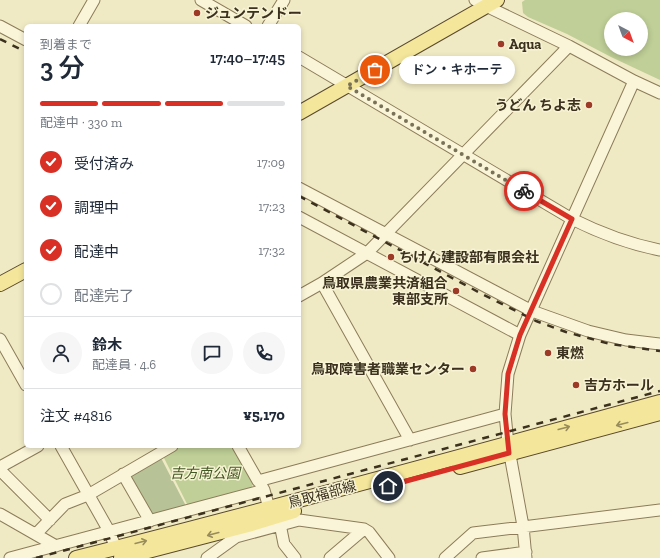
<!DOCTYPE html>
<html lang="ja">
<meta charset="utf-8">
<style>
body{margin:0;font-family:"Zilla Slab","Noto Sans JP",serif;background:#f6f6f7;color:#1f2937;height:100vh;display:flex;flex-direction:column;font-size:15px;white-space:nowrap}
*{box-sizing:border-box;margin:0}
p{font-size:13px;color:#747a83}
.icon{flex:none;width:22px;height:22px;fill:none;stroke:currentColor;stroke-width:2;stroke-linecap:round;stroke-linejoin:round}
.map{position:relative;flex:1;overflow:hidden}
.drawer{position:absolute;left:24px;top:24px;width:277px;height:424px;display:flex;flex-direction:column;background:#fff;border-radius:6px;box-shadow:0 2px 6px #0003}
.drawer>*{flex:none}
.needle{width:26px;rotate:139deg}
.fabs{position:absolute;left:604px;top:12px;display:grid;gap:8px}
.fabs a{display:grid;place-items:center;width:44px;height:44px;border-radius:50%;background:#fff;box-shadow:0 2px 6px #0003;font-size:20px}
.pin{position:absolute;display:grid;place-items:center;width:34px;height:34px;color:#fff;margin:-17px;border:2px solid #fff;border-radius:50%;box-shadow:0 1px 4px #0007}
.courier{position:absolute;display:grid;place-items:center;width:40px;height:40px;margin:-20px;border:3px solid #d93025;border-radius:50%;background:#fff;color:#222;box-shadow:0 1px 5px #0007}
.bubble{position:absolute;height:28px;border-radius:14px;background:#fff;box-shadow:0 2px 6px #0003;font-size:13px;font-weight:600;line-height:28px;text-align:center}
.summary em{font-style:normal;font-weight:600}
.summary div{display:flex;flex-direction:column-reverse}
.summary{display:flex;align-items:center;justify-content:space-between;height:68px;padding:0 16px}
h1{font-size:26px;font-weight:600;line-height:30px}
.bar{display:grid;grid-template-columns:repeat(4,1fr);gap:6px 4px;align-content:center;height:48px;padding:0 16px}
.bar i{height:5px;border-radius:3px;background:#e0e1e3}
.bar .current{background:#d93025}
.bar p{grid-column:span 4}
.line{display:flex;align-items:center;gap:10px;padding:0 16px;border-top:1px solid #e0e1e3}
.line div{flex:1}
.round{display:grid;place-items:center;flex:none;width:42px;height:42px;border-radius:21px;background:#f6f6f7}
ol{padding:0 16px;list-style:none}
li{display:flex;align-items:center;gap:12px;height:44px}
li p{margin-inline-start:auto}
li .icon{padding:4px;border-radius:50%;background:#d93025;color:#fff;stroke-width:4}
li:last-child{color:#747a83}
li i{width:22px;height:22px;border:2px solid #e0e1e3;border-radius:50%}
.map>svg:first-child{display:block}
.green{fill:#bfcf97;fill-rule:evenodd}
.cemetery{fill:#b7c397}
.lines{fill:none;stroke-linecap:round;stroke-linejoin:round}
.minor-casing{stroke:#8c7c5a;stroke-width:13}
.major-casing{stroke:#59492e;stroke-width:16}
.minor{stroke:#faf5d8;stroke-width:11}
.major{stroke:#f4e79b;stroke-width:14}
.rail{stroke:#3b311e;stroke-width:2.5;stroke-dasharray:7 7;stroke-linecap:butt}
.oneway{stroke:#988c5c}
.done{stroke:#7a7258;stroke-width:4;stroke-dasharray:0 7.2}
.route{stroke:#d93025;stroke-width:5}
.poi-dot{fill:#9d3927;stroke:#f7f3d4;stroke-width:1.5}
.labels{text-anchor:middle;stroke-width:3;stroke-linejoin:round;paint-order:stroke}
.poi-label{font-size:14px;font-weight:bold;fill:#3b311e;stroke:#f7f3d4;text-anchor:start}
.park-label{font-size:14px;font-style:italic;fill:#435824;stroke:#f7f3d4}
.street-label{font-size:14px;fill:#3b311e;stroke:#f7f3d4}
</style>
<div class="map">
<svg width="660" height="558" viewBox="0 0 660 558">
<rect width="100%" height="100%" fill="#f0eac4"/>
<path class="green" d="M 525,0 L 660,0 L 660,80 L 611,57 L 567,34 L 528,17 L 523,13 L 522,2 ZM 611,19 L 641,19 L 641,49 L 611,49 Z
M 181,446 L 231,446 L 253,484 L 251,489 L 188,506 L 163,456 Z"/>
<path class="cemetery" d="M 161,458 L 186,506 L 151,517 L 128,476 Z"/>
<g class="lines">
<g class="minor-casing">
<path id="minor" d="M 201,0 L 246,26
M 475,0 L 486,6 L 569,46 L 634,81 L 660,93
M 0,26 L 26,40
M 79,26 L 94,0
M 268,26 L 284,0
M 299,57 L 572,219 C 600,233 629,244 660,250
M 299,188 L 532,311 L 588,331 L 626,340 L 660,344
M 299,217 L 520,335
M 322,283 L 410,440
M 299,296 L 322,283 L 367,253 L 569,46
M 0,339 L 26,385
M 61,446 L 109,531 L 116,548
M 238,446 L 258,481 L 505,414
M 0,467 L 38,446
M 0,470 L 50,520
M 123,474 L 150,521
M 260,483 L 264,490 L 269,508 L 281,529 L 284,544 L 295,558
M 0,514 L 56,546
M 36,534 L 65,504 L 88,495 L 172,446
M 10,558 L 264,490
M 207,558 L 236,537 L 299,520 L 364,529 L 369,532 L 389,558
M 330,558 L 364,529
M 445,558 L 473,533 L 660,510
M 482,558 L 526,552
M 526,558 L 523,526 L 508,444 L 505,414 L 508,374 L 520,335 L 634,81"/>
</g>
<g class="major-casing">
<path id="major" d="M 299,113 L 497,0
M 0,284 L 26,270
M 460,467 L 660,413
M 76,558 C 272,509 466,455 660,402
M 121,558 L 248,525 L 294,511"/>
</g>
<use href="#minor" class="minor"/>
<use href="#major" class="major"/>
<path class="rail" d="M 0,39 L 26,52
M 299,196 L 484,295 L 536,321 L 566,332 L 610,344 L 660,351
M 36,558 L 660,391"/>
</g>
<defs><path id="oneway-shaft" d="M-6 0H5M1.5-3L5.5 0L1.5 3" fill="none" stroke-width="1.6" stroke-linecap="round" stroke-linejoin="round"/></defs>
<g class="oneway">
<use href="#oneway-shaft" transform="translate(622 424) rotate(165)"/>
<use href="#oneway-shaft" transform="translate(564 428) rotate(-15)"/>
<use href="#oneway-shaft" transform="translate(213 534) rotate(165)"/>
<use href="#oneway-shaft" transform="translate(141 542) rotate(-14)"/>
</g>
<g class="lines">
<path class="done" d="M 375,70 L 347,86 L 524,191"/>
<path class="route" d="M 388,486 L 509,453 L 505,414 L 508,374 L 520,335 L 572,219 L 524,191"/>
</g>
<g class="poi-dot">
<circle cx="197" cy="13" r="4"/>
<circle cx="501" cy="44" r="4"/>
<circle cx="589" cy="105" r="4"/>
<circle cx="391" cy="257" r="4"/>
<circle cx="456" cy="291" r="4"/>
<circle cx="548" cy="353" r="4"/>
<circle cx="473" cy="369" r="4"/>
<circle cx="576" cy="385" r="4"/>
</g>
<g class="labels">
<g class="poi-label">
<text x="205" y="18">ジュンテンドー</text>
<text x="509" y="49">Aqua</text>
<text x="581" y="110" text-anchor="end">うどん ちよ志</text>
<text x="399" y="262">ちけん建設部有限会社</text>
<text x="448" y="288" text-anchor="end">鳥取県農業共済組合<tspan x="448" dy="16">東部支所</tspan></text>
<text x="556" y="358">東燃</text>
<text x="465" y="374" text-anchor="end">鳥取障害者職業センター</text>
<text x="584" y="390">吉方ホール</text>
</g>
<g class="park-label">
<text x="205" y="478">吉方南公園</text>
</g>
<g class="street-label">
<text transform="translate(322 494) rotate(-15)" y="5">鳥取福部線</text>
</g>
</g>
</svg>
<div class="fabs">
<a><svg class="needle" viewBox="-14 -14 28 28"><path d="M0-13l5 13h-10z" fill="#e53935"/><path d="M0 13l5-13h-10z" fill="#747a83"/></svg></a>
</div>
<div class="pin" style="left:375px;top:70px;background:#ea580c"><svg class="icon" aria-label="bag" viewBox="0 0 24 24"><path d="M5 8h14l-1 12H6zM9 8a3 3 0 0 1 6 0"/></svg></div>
<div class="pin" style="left:388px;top:486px;background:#1f2937"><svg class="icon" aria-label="home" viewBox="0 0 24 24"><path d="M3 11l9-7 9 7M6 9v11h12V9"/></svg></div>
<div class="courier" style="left:524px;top:191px"><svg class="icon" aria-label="bike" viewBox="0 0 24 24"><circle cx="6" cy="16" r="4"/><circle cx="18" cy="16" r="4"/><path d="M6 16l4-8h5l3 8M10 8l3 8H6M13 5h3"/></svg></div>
<div class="bubble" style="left:399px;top:56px;width:116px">ドン・キホーテ</div>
<section class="drawer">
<div class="summary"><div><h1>3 分</h1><p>到着まで</p></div><em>17:40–17:45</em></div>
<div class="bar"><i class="current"></i><i class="current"></i><i class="current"></i><i></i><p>配達中 · 330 m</p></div>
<ol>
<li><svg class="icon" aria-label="check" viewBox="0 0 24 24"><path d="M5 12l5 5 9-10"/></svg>受付済み<p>17:09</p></li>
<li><svg class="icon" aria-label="check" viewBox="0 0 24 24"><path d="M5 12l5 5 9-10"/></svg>調理中<p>17:23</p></li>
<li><svg class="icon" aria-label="check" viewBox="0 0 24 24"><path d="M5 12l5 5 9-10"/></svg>配達中<p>17:32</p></li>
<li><i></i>配達完了</li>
</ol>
<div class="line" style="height:72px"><a class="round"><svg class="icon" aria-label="person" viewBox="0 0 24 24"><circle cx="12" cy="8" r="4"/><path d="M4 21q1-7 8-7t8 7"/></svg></a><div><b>鈴木</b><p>配達員 · 4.6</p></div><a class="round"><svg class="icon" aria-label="chat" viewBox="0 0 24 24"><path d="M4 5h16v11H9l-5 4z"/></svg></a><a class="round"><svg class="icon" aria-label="phone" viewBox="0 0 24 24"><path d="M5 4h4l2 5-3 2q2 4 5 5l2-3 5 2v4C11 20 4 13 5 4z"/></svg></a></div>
<div class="line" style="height:52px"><div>注文 #4816</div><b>¥5,170</b></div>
</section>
</div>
